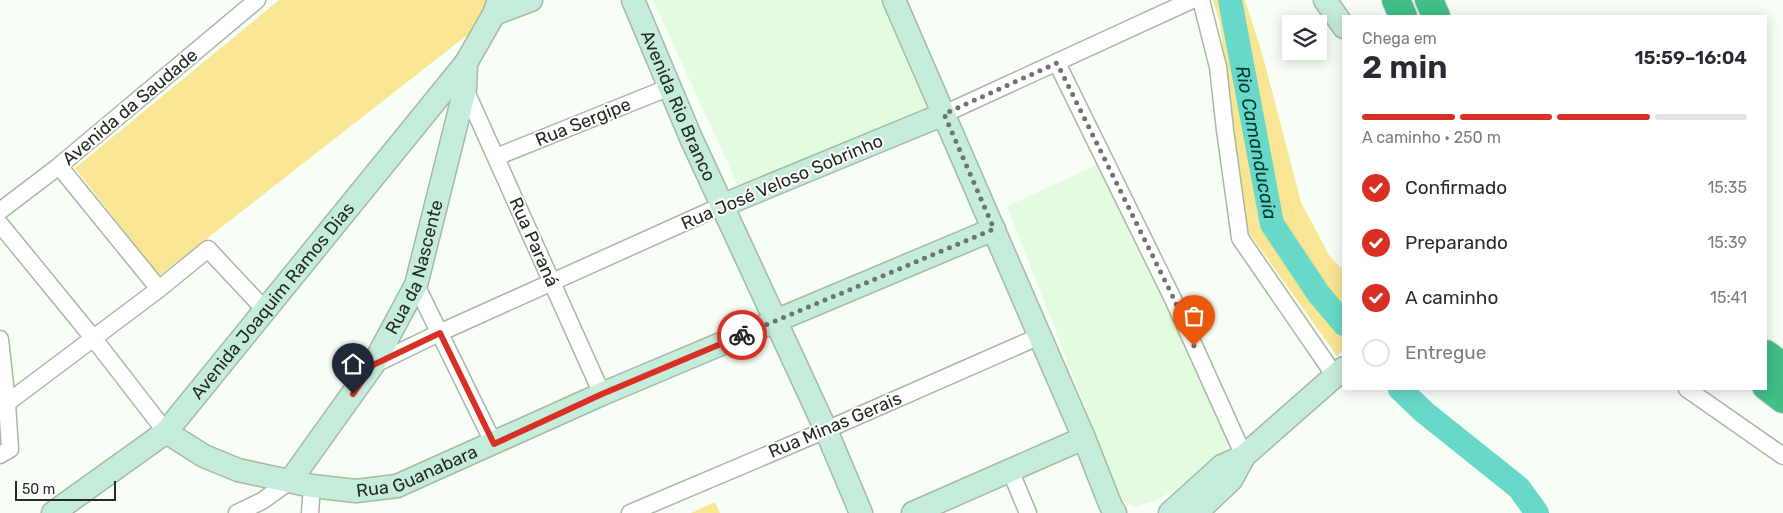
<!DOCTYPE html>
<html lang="pt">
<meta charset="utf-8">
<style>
body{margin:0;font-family:Rubik,sans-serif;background:#f2f2f3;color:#2b2b33;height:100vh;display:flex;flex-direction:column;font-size:19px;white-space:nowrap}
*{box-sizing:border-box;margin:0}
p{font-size:16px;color:#7c7c81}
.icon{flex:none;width:28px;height:28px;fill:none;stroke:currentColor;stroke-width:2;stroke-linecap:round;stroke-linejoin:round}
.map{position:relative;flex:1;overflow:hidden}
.side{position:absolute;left:1342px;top:15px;width:425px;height:375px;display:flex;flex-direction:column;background:#fff;border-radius:0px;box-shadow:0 2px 12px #0003}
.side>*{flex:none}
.fabs{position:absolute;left:1282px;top:15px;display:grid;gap:10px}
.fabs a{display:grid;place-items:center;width:45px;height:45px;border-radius:0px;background:#fff;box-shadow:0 2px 12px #0003;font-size:25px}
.scale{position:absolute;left:15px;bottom:12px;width:101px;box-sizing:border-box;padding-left:5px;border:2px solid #252c23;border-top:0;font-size:14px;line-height:18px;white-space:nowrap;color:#252c23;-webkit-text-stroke:4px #fff;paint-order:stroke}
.pin{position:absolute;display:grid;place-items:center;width:42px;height:42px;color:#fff;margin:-51px -21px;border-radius:50% 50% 50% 0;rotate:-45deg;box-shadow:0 0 5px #0007}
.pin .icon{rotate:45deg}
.courier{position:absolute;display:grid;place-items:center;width:50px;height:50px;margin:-25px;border:4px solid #d93025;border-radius:50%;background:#fff;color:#222;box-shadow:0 1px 6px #0007}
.head em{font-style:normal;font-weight:600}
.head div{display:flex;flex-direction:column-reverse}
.head{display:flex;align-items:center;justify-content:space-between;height:85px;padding:0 20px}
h1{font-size:32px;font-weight:600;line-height:38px}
.bar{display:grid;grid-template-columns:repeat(4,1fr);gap:8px 5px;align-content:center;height:60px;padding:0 20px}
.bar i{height:6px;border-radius:4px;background:#e1e1e2}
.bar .current{background:#d93025}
.bar p{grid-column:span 4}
ol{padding:0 20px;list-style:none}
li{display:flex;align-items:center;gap:15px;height:55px}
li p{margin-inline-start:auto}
li .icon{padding:5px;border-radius:50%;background:#d93025;color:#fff;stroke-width:4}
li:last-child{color:#7c7c81}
li i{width:28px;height:28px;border:2px solid #e1e1e2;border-radius:50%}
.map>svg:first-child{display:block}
.built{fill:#e3fbde}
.green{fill:#f8e694}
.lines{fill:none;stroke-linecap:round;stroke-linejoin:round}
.river{stroke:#68d9c8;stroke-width:24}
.street-casing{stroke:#a7b9a3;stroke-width:19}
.secondary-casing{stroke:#a7b9a3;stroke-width:25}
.highway-casing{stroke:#d8d9d7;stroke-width:30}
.street{stroke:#fff;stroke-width:16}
.secondary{stroke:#c6ecdb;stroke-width:22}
.highway{stroke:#42be88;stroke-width:28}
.done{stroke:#6e766c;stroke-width:5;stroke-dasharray:0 9}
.route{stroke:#d93025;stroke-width:6}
.labels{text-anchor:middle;stroke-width:4;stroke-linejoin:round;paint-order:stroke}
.street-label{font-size:18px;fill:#252c23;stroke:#fff}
.water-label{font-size:19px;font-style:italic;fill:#013932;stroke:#fff}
</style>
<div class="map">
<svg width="1783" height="513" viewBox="0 0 1783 513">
<rect width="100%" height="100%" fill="#f7fef5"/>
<path class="built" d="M 653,0 L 880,0 L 928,112 L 740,190 Z
M 1099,164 L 1191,352 L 1230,440 L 1224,452 L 1191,481 L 1157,500 L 1136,506 L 1124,502 L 1119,494 L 1007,206 Z"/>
<path class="green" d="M 279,0 L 490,0 L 475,29 L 159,276 L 75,168 Z
M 1213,0 L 1245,0 L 1262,53 L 1301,202 L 1329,255 L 1344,271 L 1344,349 L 1337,356 L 1249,233 L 1238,193 L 1231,114 L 1220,23 Z
M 715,502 L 720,513 L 691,513 Z"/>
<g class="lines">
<g class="river">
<path id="s1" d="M 1230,0 L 1272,224 L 1318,293 L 1344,324"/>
<path d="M 1400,389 L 1424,412 L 1519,488 L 1537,513"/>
</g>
<g class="street-casing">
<path id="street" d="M 1201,0 L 1218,67 L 1225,130 L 1240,238 L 1335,376
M 1057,63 L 1173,299 L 1244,456
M 465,89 L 602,394
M 944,114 L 1192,0
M 496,157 L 670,87
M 59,166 L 159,289
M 0,211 L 59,166 L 257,0
M 0,224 L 94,339 L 166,432
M 416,285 L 494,444
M 0,339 L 7,403 L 10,449 L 0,455
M 373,365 L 439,333 L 721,206
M 1687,389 L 1783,456
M 7,403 L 159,289 L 208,249 L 265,310
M 1010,470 L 1028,513
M 237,513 L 262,501 L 290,481
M 310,513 L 312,486
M 630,513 L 826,430 L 1040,336"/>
</g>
<g class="secondary-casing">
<g id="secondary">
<path id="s2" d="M 633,0 L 691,138 L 826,430 L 861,513"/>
<path d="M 894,0 L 1084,438 L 1110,504 L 1115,513"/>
<path d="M 1325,0 L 1344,27"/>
<path d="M 494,14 L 531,0"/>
<path d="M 721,206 L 944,114"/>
<path id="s3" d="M 166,432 L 204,456 L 238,470 L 312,486 L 356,491 L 397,486 L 602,394 L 994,229"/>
<path id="s4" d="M 290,481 L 373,365 L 416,285 L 465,89 L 466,63 L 494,14 L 499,0"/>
<path id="s5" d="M 53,513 L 166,432 L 466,63"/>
<path d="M 913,513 L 1084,438"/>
<path d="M 1170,513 L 1222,466 L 1244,456"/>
<path d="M 1196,513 L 1231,480 L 1244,456 L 1344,368"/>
</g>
</g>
<g class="highway-casing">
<path id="highway" d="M 1396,0 L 1403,16
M 1429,0 L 1436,16
M 1766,354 L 1783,367
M 1766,386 L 1783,399"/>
</g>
<use href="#street" class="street"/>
<use href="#secondary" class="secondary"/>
<use href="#highway" class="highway"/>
</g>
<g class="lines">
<path class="done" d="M 742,335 L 994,229 L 944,114 L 1057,63 L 1174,299 L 1194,346"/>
<path class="route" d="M 353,394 L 373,365 L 440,333 L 494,444 L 602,394 L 742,335"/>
</g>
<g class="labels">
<g class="street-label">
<text dy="6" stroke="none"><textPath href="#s2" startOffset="115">Avenida Rio Branco</textPath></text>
<text transform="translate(130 107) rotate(-40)" y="6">Avenida da Saudade</text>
<text transform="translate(583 122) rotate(-22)" y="6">Rua Sergipe</text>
<text transform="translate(782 182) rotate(-23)" y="6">Rua José Veloso Sobrinho</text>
<text transform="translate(534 242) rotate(66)" y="6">Rua Paraná</text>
<text dy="6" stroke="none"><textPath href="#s4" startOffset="250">Rua da Nascente</textPath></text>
<text dy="6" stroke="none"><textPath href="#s5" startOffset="308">Avenida Joaquim Ramos Dias</textPath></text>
<text transform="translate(835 425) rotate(-23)" y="6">Rua Minas Gerais</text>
<text dy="6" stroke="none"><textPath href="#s3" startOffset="266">Rua Guanabara</textPath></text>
</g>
<g class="water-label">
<text dy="7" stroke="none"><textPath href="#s1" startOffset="145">Rio Camanducaia</textPath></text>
</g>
</g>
</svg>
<div class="fabs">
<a><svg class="icon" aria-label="layers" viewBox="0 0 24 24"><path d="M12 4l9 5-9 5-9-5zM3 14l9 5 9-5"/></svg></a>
</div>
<div class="scale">50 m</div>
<div class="pin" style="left:1194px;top:346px;background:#ea580c"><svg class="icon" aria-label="bag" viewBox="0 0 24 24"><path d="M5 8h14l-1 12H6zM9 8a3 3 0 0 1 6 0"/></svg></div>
<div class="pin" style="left:353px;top:394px;background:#1f2937"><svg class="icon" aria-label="home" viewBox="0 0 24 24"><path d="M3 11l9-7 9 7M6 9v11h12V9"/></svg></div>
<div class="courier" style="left:742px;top:335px"><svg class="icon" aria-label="bike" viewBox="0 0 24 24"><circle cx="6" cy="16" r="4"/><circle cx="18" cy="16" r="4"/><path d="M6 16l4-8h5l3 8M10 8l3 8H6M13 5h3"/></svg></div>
<section class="side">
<div class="head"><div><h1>2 min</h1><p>Chega em</p></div><em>15:59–16:04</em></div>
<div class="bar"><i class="current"></i><i class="current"></i><i class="current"></i><i></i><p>A caminho · 250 m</p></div>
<ol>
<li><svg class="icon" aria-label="check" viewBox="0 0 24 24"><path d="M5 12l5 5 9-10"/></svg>Confirmado<p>15:35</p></li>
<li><svg class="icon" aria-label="check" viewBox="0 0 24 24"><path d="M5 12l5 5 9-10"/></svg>Preparando<p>15:39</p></li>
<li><svg class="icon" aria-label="check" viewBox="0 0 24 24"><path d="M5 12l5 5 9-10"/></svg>A caminho<p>15:41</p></li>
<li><i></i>Entregue</li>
</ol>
</section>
</div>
